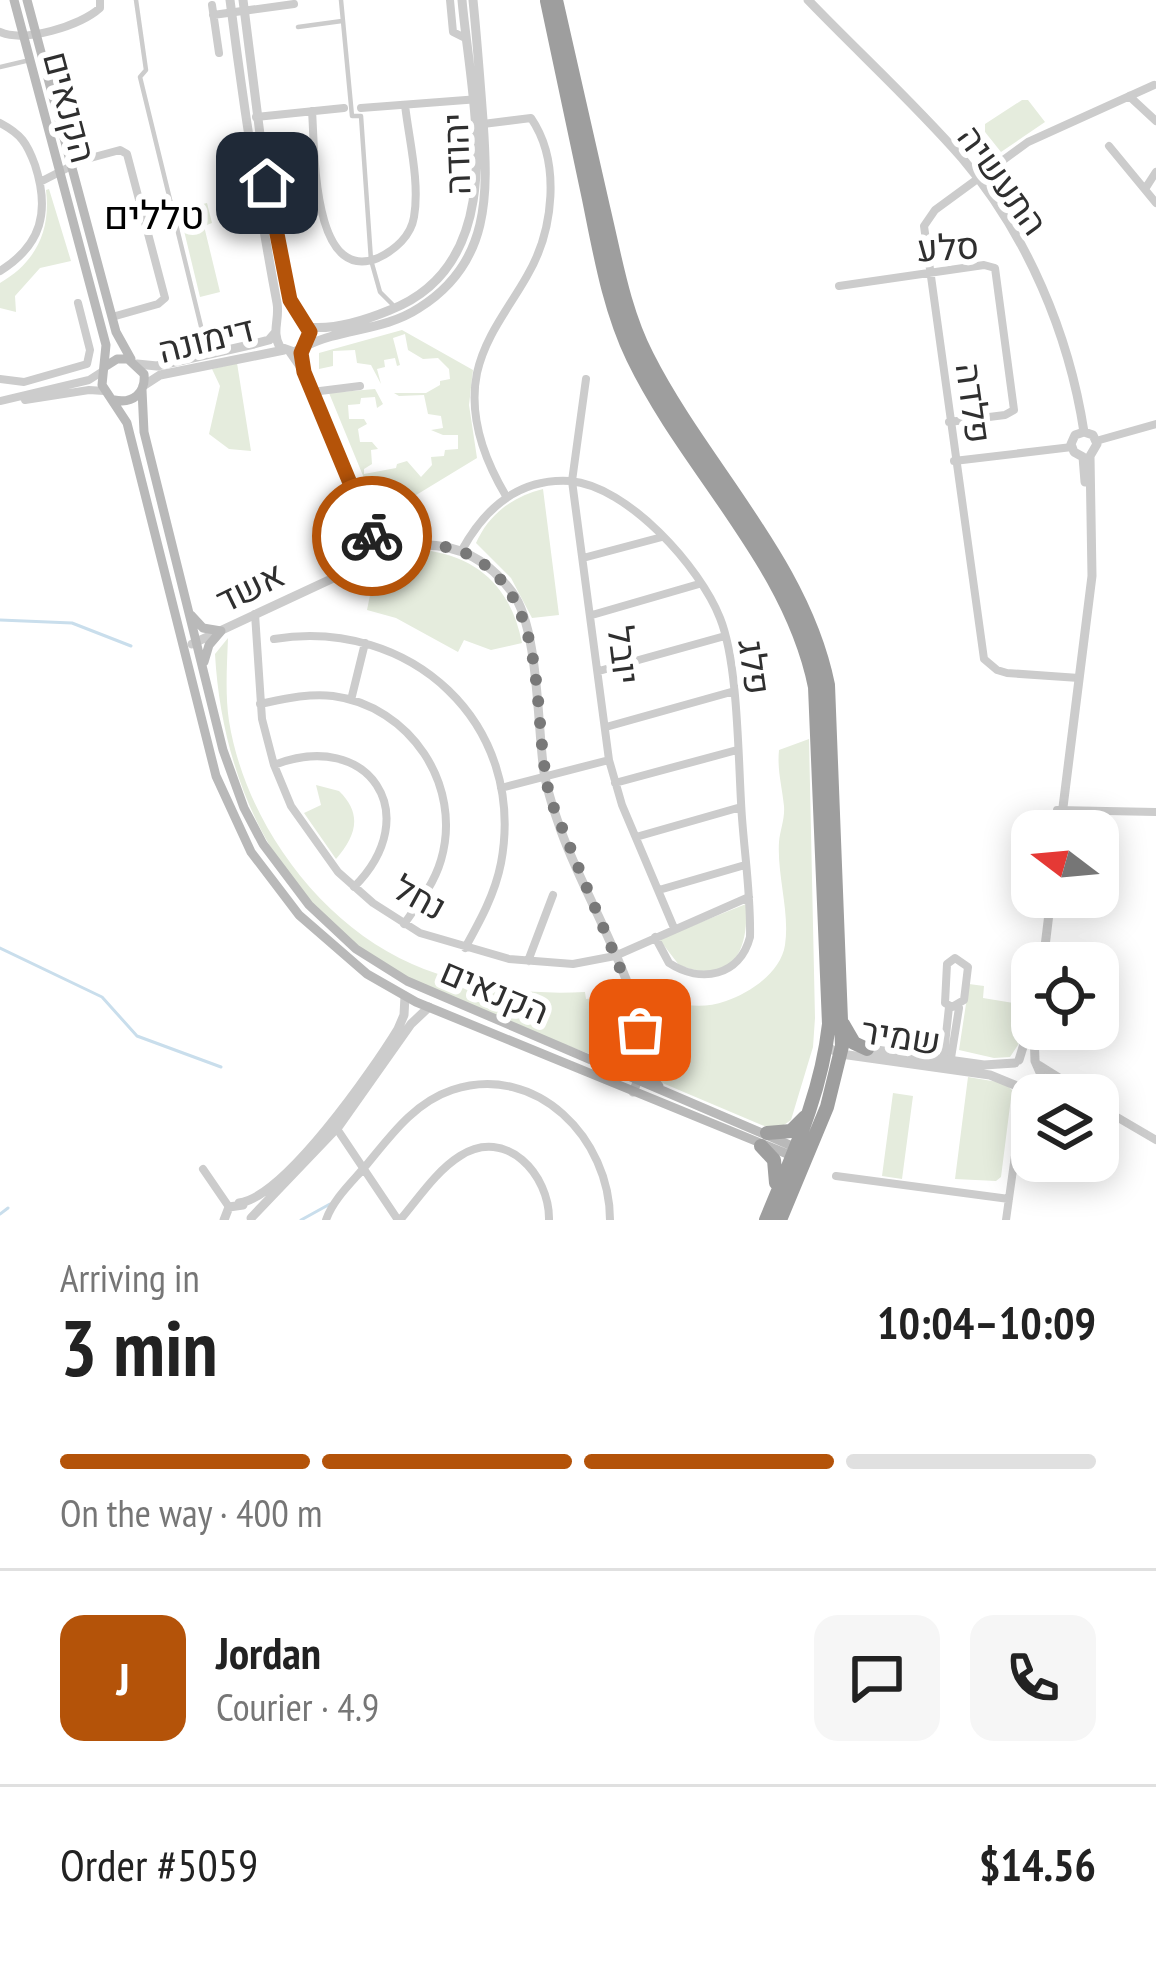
<!DOCTYPE html>
<meta charset="utf-8">
<style>
body{margin:0;font-family:"PT Sans Narrow",Heebo,sans-serif;background:#f6f6f6;color:#222;height:100vh;display:flex;flex-direction:column;font-size:45px;white-space:nowrap}
*{box-sizing:border-box;margin:0}
p{font-size:39px;color:#767676}
.icon{flex:none;width:66px;height:66px;fill:none;stroke:currentColor;stroke-width:2;stroke-linecap:round;stroke-linejoin:round}
.map{position:relative;height:1220px;overflow:hidden}
.side{display:flex;flex-direction:column;background:#fff;flex:1}
.side>*{flex:none}
.needle{width:78px;rotate:286deg}
.fabs{position:absolute;left:1011px;top:810px;display:grid;gap:24px}
.fabs a{display:grid;place-items:center;width:108px;height:108px;border-radius:24px;background:#fff;box-shadow:0 6px 30px #0003;font-size:60px}
.pin{position:absolute;display:grid;place-items:center;width:102px;height:102px;color:#fff;margin:-51px;border-radius:24px;box-shadow:0 6px 18px #0006}
.courier{position:absolute;display:grid;place-items:center;width:120px;height:120px;margin:-60px;border:9px solid #b45309;border-radius:50%;background:#fff;color:#222;box-shadow:0 3px 15px #0007}
.summary em{font-style:normal;font-weight:700}
.summary div{display:flex;flex-direction:column-reverse}
.summary{display:flex;align-items:center;justify-content:space-between;height:204px;padding:0 60px}
h1{font-size:78px;font-weight:700;line-height:90px}
.bar{display:grid;grid-template-columns:repeat(4,1fr);gap:18px 12px;align-content:center;height:144px;padding:0 60px}
.bar i{height:15px;border-radius:9px;background:#e0e0e0}
.bar .current{background:#b45309}
.bar p{grid-column:span 4}
.line{display:flex;align-items:center;gap:30px;padding:0 60px;border-top:3px solid #e0e0e0}
.line div{flex:1}
.round{display:grid;place-items:center;flex:none;width:126px;height:126px;border-radius:24px;background:#f6f6f6}
.map>svg:first-child{display:block}
.green{fill:#e5ecdd}
.lines{fill:none;stroke-linecap:round;stroke-linejoin:round}
.stream{stroke:#c9deec;stroke-width:3}
.pedestrian{stroke:#ccc;stroke-width:4.5}
.minor{stroke:#ccc;stroke-width:8}
.tertiary{stroke:#ccc;stroke-width:9}
.secondary{stroke:#b9b9b9;stroke-width:9}
.trunk{stroke:#9e9e9e;stroke-width:14}
.done{stroke:#787878;stroke-width:12;stroke-dasharray:0 21.6}
.route{stroke:#b45309;stroke-width:15}
.labels{text-anchor:middle;stroke-width:12;stroke-linejoin:round;paint-order:stroke}
.street-label{font-size:36px;fill:#2f2f2f;stroke:#fff}
.neighbourhood-label{font-size:39px;fill:#000;stroke:#fff}
</style>
<div class="map">
<svg width="1156" height="1220" viewBox="0 0 1156 1220">
<rect width="100%" height="100%" fill="#fff"/>
<path class="green" d="M 1022,100 L 1028,100 L 1045,122 L 1001,152 L 985,132 L 985,124 Z
M 49,189 L 71,261 L 40,268 L 15,296 L 16,312 L 0,308 L 0,283 C 36,262 51,231 46,190 Z
M 207,203 L 212,223 L 204,226 L 220,292 L 200,297 L 179,210 Z
M 402,330 L 473,370 L 469,405 L 477,458 L 380,517 L 329,393 L 375,389 L 383,404 L 377,408 L 375,397 L 361,398 L 360,404 L 348,405 L 349,419 L 364,419 L 367,424 L 358,429 L 360,442 L 372,442 L 378,449 L 371,450 L 372,464 L 364,469 L 364,474 L 396,468 L 397,464 L 407,461 L 421,477 L 432,465 L 431,457 L 444,456 L 445,450 L 458,449 L 458,435 L 443,435 L 431,430 L 443,428 L 441,416 L 428,414 L 424,395 L 399,396 L 394,393 L 426,393 L 440,385 L 440,381 L 450,379 L 449,369 L 438,358 L 423,359 L 408,350 L 405,334 L 393,338 L 400,365 L 397,366 L 395,358 L 384,360 L 385,367 L 377,369 L 381,384 L 371,365 L 357,363 L 355,350 L 333,351 L 333,366 L 319,369 L 319,353 Z
M 237,363 L 251,451 L 229,449 L 209,434 L 220,386 L 212,369 Z
M 543,489 L 559,615 L 532,618 L 511,578 L 476,543 C 489,514 512,497 543,489 Z
M 431,551 C 483,560 512,592 522,643 L 491,650 L 464,640 L 458,652 L 396,618 L 367,610 L 376,566 L 410,553 Z
M 228,638 C 227,665 225,694 229,721 C 245,821 319,923 412,964 C 467,988 526,995 585,992 L 586,999 L 622,995 L 636,1039 L 631,1060 L 623,1064 L 604,1060 C 535,1031 457,1007 392,969 C 278,903 222,781 215,654 Z
M 809,739 L 815,1018 L 813,1047 L 791,1120 L 781,1127 L 769,1128 L 653,1079 L 642,991 L 647,988 C 673,1005 697,1011 726,1001 C 750,993 781,972 785,945 C 790,912 777,876 779,842 C 780,830 785,819 784,806 C 782,786 777,770 779,750 Z
M 316,785 L 339,791 C 363,814 356,836 336,859 L 304,813 L 321,805 Z
M 746,904 C 749,952 732,986 679,965 L 659,939 Z
M 969,984 L 984,986 L 983,998 L 1026,1005 L 1020,1042 L 1010,1057 L 994,1058 L 959,1050 Z
M 968,1077 L 1004,1083 L 1012,1090 L 1001,1177 L 996,1181 L 955,1179 Z
M 893,1093 L 913,1096 L 902,1179 L 882,1176 Z"/>
<g class="lines">
<path class="stream" d="M 0,620 L 72,623 L 131,646
M 0,948 L 102,997 L 137,1036 L 221,1067
M 0,1214 L 8,1208
M 301,1220 L 330,1204"/>
<path class="pedestrian" d="M 136,0 L 146,70 L 140,77 L 208,355
M 341,0 L 352,116 L 361,116 L 371,260 L 380,292 L 392,304
M 298,27 L 342,21
M 0,67 L 30,60"/>
<path class="minor" d="M 450,0 L 453,32 L 465,38
M 212,5 L 219,53
M 213,15 L 294,4
M 0,32 C 24,43 80,26 100,8 L 100,0
M 1129,96 L 1156,121
M 361,108 L 479,99
M 312,111 C 315,147 311,285 378,258 C 395,250 411,236 414,217 C 420,182 409,140 405,105
M 256,117 L 344,108
M 0,123 C 21,134 27,143 35,165 C 50,211 42,245 0,271
M 483,124 L 531,118 C 561,162 554,230 527,276 C 509,308 485,336 477,373 C 468,417 484,459 506,496
M 1109,146 L 1156,203
M 40,182 L 83,160 L 120,150 L 127,154 L 165,298 L 158,304 L 112,317
M 1145,189 L 1156,172
M 839,286 L 984,265 L 995,268 L 1014,410 L 1005,415 L 949,422
M 0,379 L 24,382 L 87,364 L 90,350 L 78,303
M 586,379 L 572,481 L 609,760 L 622,805 L 674,928
M 312,392 L 360,386
M 25,400 L 89,390 L 104,391
M 0,401 L 89,380 L 103,371
M 1096,441 L 1156,424
M 954,461 L 1072,447
M 462,550 C 485,508 519,478 570,481 C 628,486 700,567 720,618 C 739,665 738,765 742,818 C 745,858 751,898 750,937 C 740,976 701,984 669,963 L 655,937
M 583,558 L 662,537
M 255,614 L 262,719 L 274,765 L 291,806 L 338,872 L 373,903 L 420,933 L 509,959 L 573,964 L 615,956 L 749,897
M 592,615 L 699,584
M 274,639 C 410,617 527,723 501,863 C 495,894 480,921 465,948
M 599,671 L 725,636
M 1079,678 L 1007,673 L 997,670 L 984,659 L 924,226 L 935,210 L 1028,142 L 1154,85
M 351,700 L 365,643
M 260,704 C 284,699 309,693 333,696 C 410,706 463,785 441,860 C 434,884 419,903 404,924
M 606,727 L 731,692
M 274,765 C 369,728 426,815 354,887
M 615,783 L 737,750
M 501,788 L 609,760
M 1057,810 L 1156,812
M 636,837 L 741,807
M 659,890 L 745,865
M 955,958 L 968,967 L 964,1000 L 952,1007 L 945,1003 L 947,964 Z
M 528,961 L 553,895
M 943,1063 L 949,1007
M 950,1064 L 959,1008
M 1039,1065 L 1087,1095
M 1036,1088 L 1044,1086 L 1077,1095
M 1098,1106 L 1156,1140
M 337,1129 L 398,1220
M 203,1169 L 229,1207
M 836,1176 L 1009,1199
M 326,1220 C 333,1200 350,1184 364,1168 C 389,1138 413,1103 452,1090 C 537,1062 610,1139 610,1220
M 400,1220 C 418,1199 436,1171 460,1156 C 506,1126 550,1175 549,1220
M 1006,1220 L 1024,1091"/>
<path class="tertiary" d="M 230,0 C 243,102 258,202 277,303 C 280,319 271,332 280,347 L 294,352 L 306,346 L 310,332 L 295,312 L 287,288 L 264,166 L 243,0
M 808,0 C 859,53 914,103 962,158 C 1027,234 1069,334 1084,432
M 308,327 C 334,330 366,320 390,310 C 514,262 471,102 462,0
M 306,346 C 342,328 384,331 419,308 C 491,263 488,194 483,120 C 480,80 477,40 473,0
M 290,352 L 304,372 L 379,554
M 137,364 L 157,366 L 254,344 L 269,340 L 275,333
M 143,386 L 160,375 L 284,350
M 1083,457 L 1085,482
M 1083,457 L 1074,452 L 1071,444 L 1075,435 L 1084,432
M 192,644 L 400,547 C 446,539 484,554 512,592 C 539,628 537,725 544,772 C 547,790 553,808 559,825 C 580,890 645,991 644,1057 C 644,1069 637,1082 633,1092
M 1060,831 L 1092,576 L 1090,456 L 1097,444 L 1093,435 L 1084,432
M 1043,963 L 1051,897
M 827,1047 L 841,1054 L 990,1075 L 1029,1091 L 1042,1077 L 1035,1061 L 1034,1029
M 862,1048 L 984,1065 L 1015,1063
M 1019,1060 L 1027,1034 L 1032,999
M 239,1203 C 285,1197 373,1070 398,1029 L 404,1015 L 405,996
M 251,1218 L 339,1126 L 411,1024 L 429,1007
M 224,1220 L 229,1207 L 243,1205"/>
<path class="secondary" d="M 14,0 L 106,345 L 102,385 L 127,423 L 216,776 L 251,852 L 299,915 L 367,974 L 416,1002 L 797,1158
M 27,0 L 116,332 L 131,359
M 106,366 L 117,359 L 128,359 L 144,374 C 146,393 133,404 114,400
M 142,390 L 144,432 L 223,750 L 244,808 L 263,844 L 309,905 L 356,949 L 407,981 L 799,1149
M 191,615 L 203,628 L 221,631
M 204,662 L 209,645 L 221,631
M 620,1070 L 633,1067 L 644,1058 L 650,1075 L 659,1086"/>
<path class="trunk" d="M 556,0 C 572,69 587,138 603,207 C 615,257 623,309 647,356 C 703,467 803,561 828,685 L 842,1046 L 827,1107 L 780,1220
M 547,1 C 561,67 575,133 589,199 C 600,253 609,308 633,358 C 687,470 790,563 815,687 L 829,1024 C 821,1095 793,1154 766,1220
M 843,1024 L 854,1043 L 867,1049
M 767,1133 L 791,1131 L 805,1117
M 761,1146 L 774,1160 L 776,1183"/>
</g>
<g class="lines">
<path class="done" d="M 372,536 L 380,554 C 418,542 452,540 485,565 C 551,615 531,728 551,801 L 622,973 L 640,1030"/>
<path class="route" d="M 267,183 L 290,300 L 310,332 L 301,353 L 304,372 L 372,536"/>
</g>
<g class="labels">
<g class="street-label">
<text transform="translate(70 107) rotate(75)" y="13">הקנאים</text>
<text transform="translate(456 154) rotate(-92)" y="13">יהודה</text>
<text transform="translate(1003 180) rotate(54)" y="13">התעשיה</text>
<text transform="translate(948 247) rotate(-3)" y="13">סלע</text>
<text transform="translate(206 339) rotate(-14)" y="13">דימונה</text>
<text transform="translate(974 403) rotate(82)" y="13">פלדה</text>
<text transform="translate(250 587) rotate(-26)" y="13">אשד</text>
<text transform="translate(624 655) rotate(83)" y="13">יובל</text>
<text transform="translate(755 667) rotate(82)" y="13">פלג</text>
<text transform="translate(420 897) rotate(29)" y="13">נחל</text>
<text transform="translate(495 991) rotate(23)" y="13">הקנאים</text>
<text transform="translate(901 1036) rotate(9)" y="13">שמיר</text>
</g>
<g class="neighbourhood-label">
<text x="154" y="229">טללים</text>
</g>
</g>
</svg>
<div class="fabs">
<a><svg class="needle" viewBox="-14 -14 28 28"><path d="M0-13l5 13h-10z" fill="#e53935"/><path d="M0 13l5-13h-10z" fill="#767676"/></svg></a>
<a><svg class="icon" aria-label="locate" viewBox="0 0 24 24"><circle cx="12" cy="12" r="6"/><path d="M12 2v4M12 18v4M2 12h4M18 12h4"/></svg></a>
<a><svg class="icon" aria-label="layers" viewBox="0 0 24 24"><path d="M12 4l9 5-9 5-9-5zM3 14l9 5 9-5"/></svg></a>
</div>
<div class="pin" style="left:640px;top:1030px;background:#ea580c"><svg class="icon" aria-label="bag" viewBox="0 0 24 24"><path d="M5 8h14l-1 12H6zM9 8a3 3 0 0 1 6 0"/></svg></div>
<div class="pin" style="left:267px;top:183px;background:#1f2937"><svg class="icon" aria-label="home" viewBox="0 0 24 24"><path d="M3 11l9-7 9 7M6 9v11h12V9"/></svg></div>
<div class="courier" style="left:372px;top:536px"><svg class="icon" aria-label="bike" viewBox="0 0 24 24"><circle cx="6" cy="16" r="4"/><circle cx="18" cy="16" r="4"/><path d="M6 16l4-8h5l3 8M10 8l3 8H6M13 5h3"/></svg></div>
</div>
<section class="side">
<div class="summary"><div><h1>3 min</h1><p>Arriving in</p></div><em>10:04–10:09</em></div>
<div class="bar"><i class="current"></i><i class="current"></i><i class="current"></i><i></i><p>On the way · 400 m</p></div>
<div class="line" style="height:216px"><b class="round" style="background:#b45309;color:#fff">J</b><div><b>Jordan</b><p>Courier · 4.9</p></div><a class="round"><svg class="icon" aria-label="chat" viewBox="0 0 24 24"><path d="M4 5h16v11H9l-5 4z"/></svg></a><a class="round"><svg class="icon" aria-label="phone" viewBox="0 0 24 24"><path d="M5 4h4l2 5-3 2q2 4 5 5l2-3 5 2v4C11 20 4 13 5 4z"/></svg></a></div>
<div class="line" style="height:156px"><div>Order #5059</div><b>$14.56</b></div>
</section>
